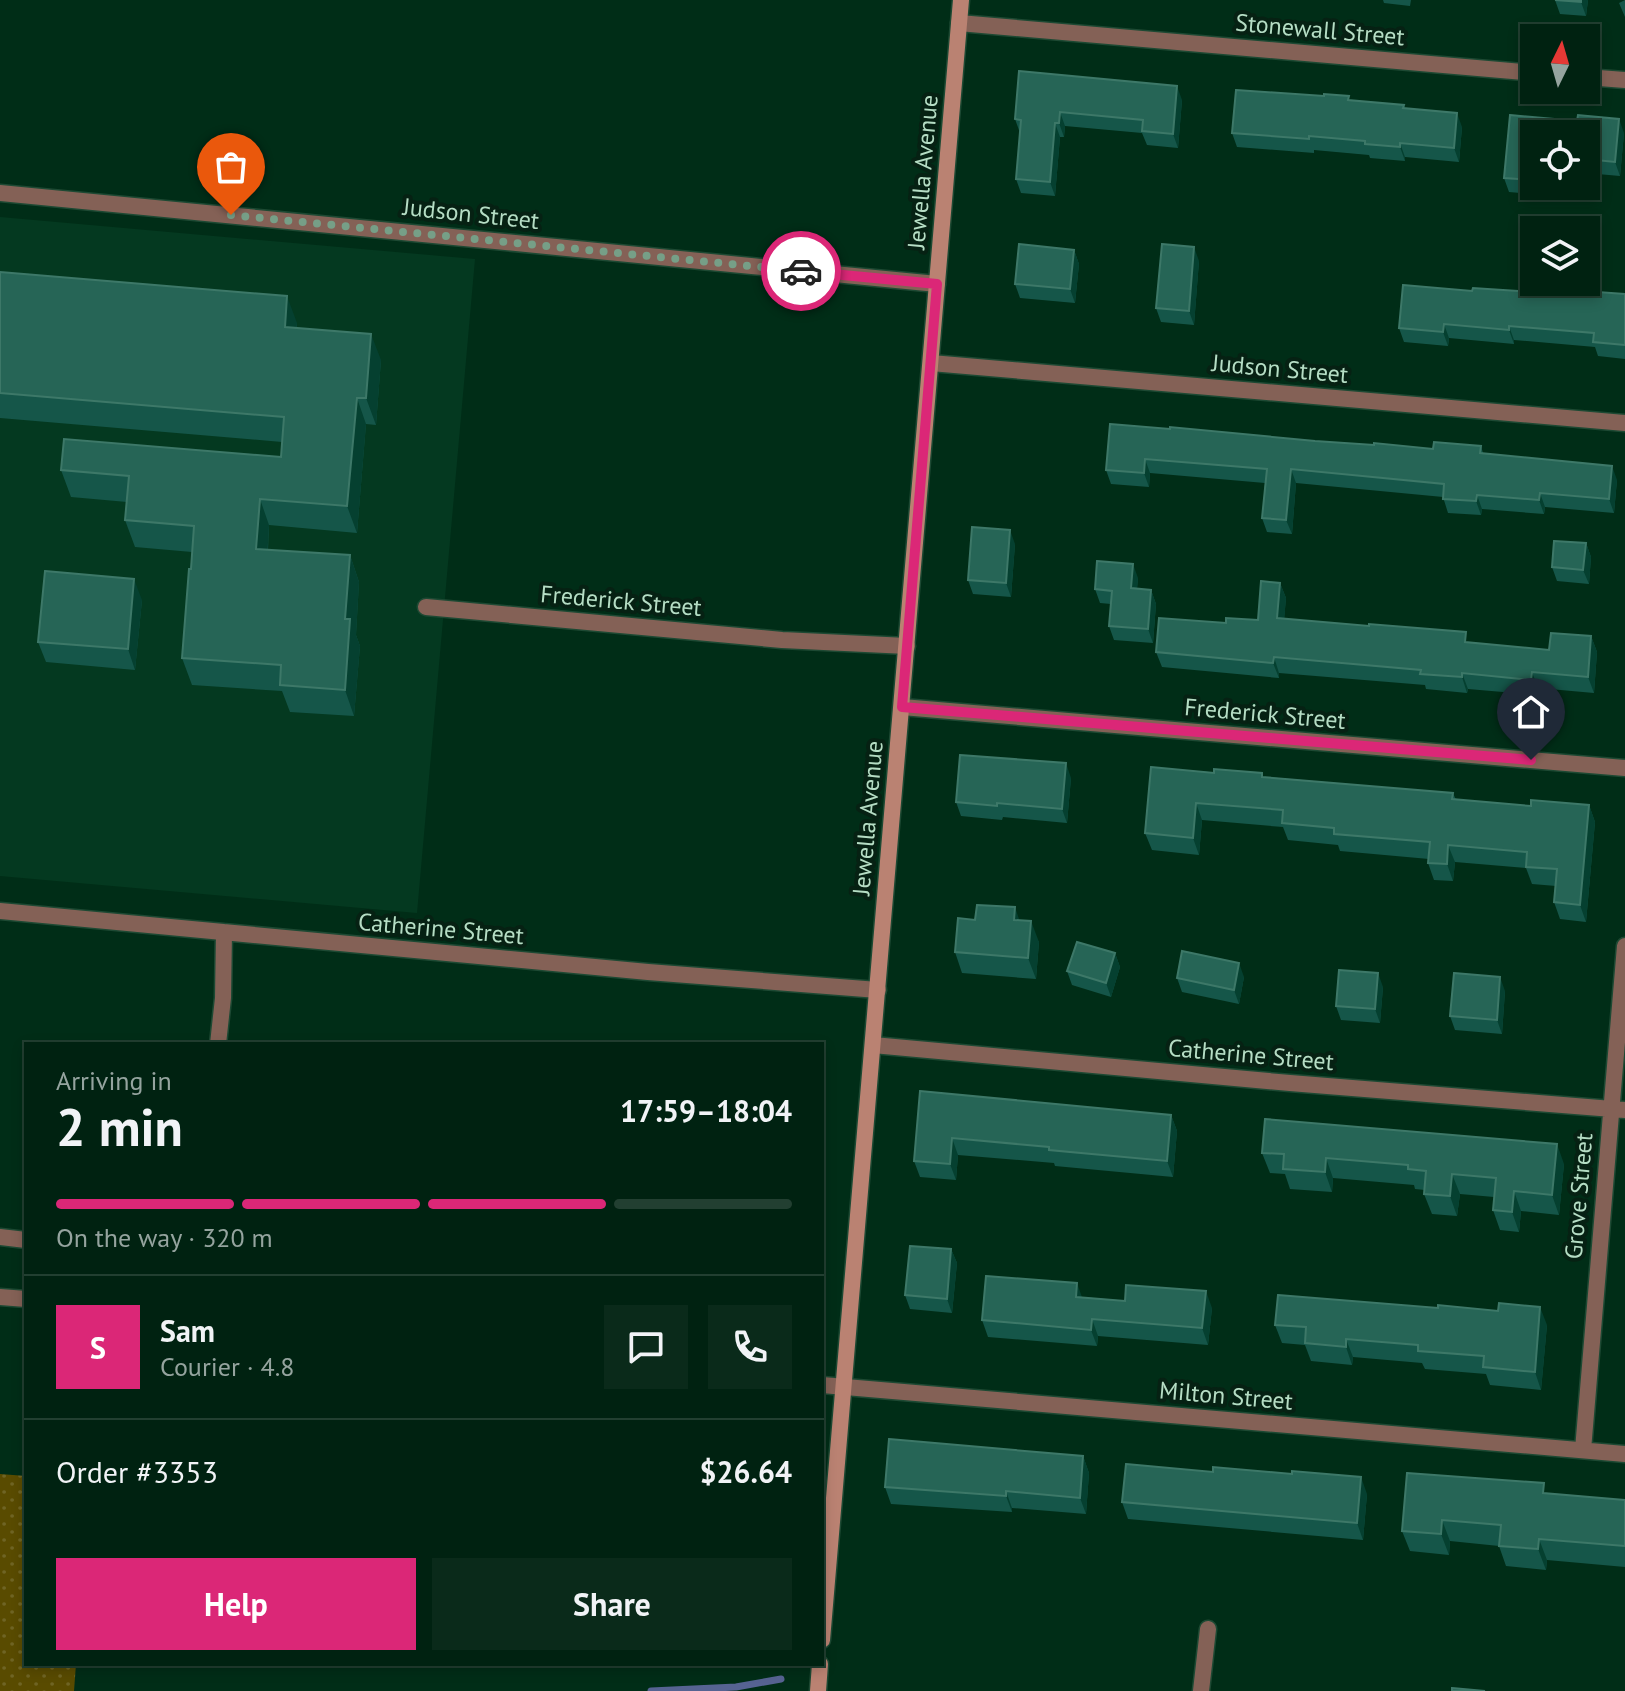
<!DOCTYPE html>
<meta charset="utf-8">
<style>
body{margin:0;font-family:"PT Sans",sans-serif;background:#0a2a1a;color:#f1f3f6;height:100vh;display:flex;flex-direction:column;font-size:30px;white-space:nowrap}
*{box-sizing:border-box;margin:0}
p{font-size:26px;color:#95a49f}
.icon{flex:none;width:44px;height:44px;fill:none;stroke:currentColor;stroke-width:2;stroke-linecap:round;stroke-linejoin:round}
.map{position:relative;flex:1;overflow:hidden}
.side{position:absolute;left:24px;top:1042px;width:800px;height:624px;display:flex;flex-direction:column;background:#021;border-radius:0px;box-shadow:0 4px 12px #0003,0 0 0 2px #223f31}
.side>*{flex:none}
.needle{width:52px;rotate:5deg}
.tools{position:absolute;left:1520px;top:24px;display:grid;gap:16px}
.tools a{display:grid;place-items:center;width:80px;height:80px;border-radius:0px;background:#021;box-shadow:0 4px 12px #0003,0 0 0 2px #223f31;font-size:40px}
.pin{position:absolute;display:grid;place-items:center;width:68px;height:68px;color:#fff;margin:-82px -34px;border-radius:50% 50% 50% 0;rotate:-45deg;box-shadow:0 0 8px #0007}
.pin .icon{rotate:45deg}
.courier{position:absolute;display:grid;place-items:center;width:80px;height:80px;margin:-40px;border:6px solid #db2777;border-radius:50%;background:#fff;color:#222;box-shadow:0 2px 10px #0007}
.head em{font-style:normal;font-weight:700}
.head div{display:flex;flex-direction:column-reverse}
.head{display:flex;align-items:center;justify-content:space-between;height:136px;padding:0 32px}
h1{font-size:52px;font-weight:700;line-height:60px}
.bar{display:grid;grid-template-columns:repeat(4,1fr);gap:12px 8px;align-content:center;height:96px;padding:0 32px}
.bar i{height:10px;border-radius:6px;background:#223f31}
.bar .active{background:#db2777}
.bar p{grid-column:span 4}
.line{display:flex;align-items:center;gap:20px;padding:0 32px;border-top:2px solid #223f31}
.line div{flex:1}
.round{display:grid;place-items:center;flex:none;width:84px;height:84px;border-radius:0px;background:#0a2a1a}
.button{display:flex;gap:16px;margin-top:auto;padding:16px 32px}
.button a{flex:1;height:92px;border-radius:0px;background:#db2777;color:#fff;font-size:32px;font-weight:700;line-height:92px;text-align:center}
.button a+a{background:#0a2a1a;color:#f1f3f6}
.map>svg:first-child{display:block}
.built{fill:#043920}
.park{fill:url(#park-dots)}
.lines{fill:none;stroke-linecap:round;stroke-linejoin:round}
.stream{stroke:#566392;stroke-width:7}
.street-casing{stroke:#1d4933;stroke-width:19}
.secondary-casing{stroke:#1d4933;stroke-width:19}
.street{stroke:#846156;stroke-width:16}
.secondary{stroke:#ba8272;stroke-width:16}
.wall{fill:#155649}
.shaded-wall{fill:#054030}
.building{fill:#266556;stroke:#3d7868;stroke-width:2}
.done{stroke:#769f87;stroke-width:8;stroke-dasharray:0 14.4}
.route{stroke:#db2777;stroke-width:10}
.labels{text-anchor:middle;stroke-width:8;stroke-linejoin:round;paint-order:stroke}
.street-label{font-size:24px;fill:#b5ddc4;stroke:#062113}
</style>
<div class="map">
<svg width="1625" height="1691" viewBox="0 0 1625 1691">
<defs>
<pattern id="park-dots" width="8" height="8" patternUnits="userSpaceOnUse" patternTransform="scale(2)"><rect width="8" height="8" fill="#594b00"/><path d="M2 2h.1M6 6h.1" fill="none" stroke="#6f6424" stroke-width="1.8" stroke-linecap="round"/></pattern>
</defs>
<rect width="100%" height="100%" fill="#002d17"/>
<path class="built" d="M 0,217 L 475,259 L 417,913 L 0,876 Z"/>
<path class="park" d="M 0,1474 L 26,1476 L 26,1664 L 76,1664 L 74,1691 L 0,1691 Z"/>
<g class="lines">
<path class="stream" d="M 651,1691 L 736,1687 L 781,1679"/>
<g class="street-casing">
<path id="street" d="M 959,23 L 1534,73
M 1586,77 L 1625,80
M 0,193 L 937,284
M 931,363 L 1625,423
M 426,607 L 782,640 L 907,646
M 902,707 L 1625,768
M 0,911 L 648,972 L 878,990
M 218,1044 L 223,998 L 224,932
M 873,1045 L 1290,1083 L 1625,1110
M 0,1237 L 26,1240
M 0,1297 L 26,1299
M 822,1385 L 1625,1454
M 1583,1450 L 1625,946
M 1201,1691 L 1208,1629"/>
</g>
<g class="secondary-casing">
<path id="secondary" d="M 822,1640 L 961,0
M 818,1691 L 820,1664"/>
</g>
<use href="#street" class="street"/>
<use href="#secondary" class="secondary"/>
</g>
<path class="wall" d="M 1383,0 L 1411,0 L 1410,6 L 1384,3 Z
M 1555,0 L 1588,0 L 1586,16 L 1560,14 Z
M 1625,0 L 1625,17 L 1619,3 Z
M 1019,71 L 1182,100 L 1178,148 L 1147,145 L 1142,133 L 1065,126 L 1064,137 L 1060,137 L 1055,196 L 1021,193 L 1016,179 L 1020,133 L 1015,119 Z
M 1351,100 L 1404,105 L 1405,108 L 1462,127 L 1459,162 L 1405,157 L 1405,161 L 1370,158 L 1369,155 L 1314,150 L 1314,153 L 1237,147 L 1232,133 Z
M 1510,115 L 1624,133 L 1620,176 L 1586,173 L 1586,134 L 1534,134 L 1534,186 L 1542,186 L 1541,195 L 1509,192 L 1504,178 Z
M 1074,250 L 1079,264 L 1075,303 L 1020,298 L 1015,284 Z
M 1199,261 L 1194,325 L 1161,322 L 1156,308 Z
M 0,272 L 297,323 L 297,328 L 381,360 L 376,425 L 366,424 L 357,533 L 269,525 L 268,550 L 350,555 L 359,582 L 356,635 L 360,646 L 354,716 L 290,712 L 282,691 L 192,685 L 182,658 L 192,552 L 135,547 L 125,520 L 127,502 L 71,497 L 61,470 L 281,457 L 282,442 L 0,418 Z
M 1472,291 L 1597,296 L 1625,294 L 1625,359 L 1598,356 L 1595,347 L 1514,340 L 1514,344 L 1449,338 L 1448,346 L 1404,342 L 1399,328 Z
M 1110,424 L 1315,441 L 1433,449 L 1481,446 L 1483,453 L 1617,480 L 1614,513 L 1545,507 L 1544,514 L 1482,509 L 1481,515 L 1448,513 L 1443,497 L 1296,483 L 1292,534 L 1267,532 L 1262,518 L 1265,483 L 1150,473 L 1149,487 L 1111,484 L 1106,470 Z
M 1586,543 L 1591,557 L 1589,584 L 1557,581 L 1552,567 Z
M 1015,544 L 1011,597 L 973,594 L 968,580 Z
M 1138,578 L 1137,588 L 1151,590 L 1156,604 L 1153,643 L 1114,640 L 1109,626 L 1111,604 L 1100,603 L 1095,589 Z
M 1280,583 L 1286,598 L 1284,619 L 1470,643 L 1549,650 L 1591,636 L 1597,652 L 1594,693 L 1538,688 L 1537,695 L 1468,689 L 1467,693 L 1426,689 L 1425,685 L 1279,673 L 1279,678 L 1162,667 L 1156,652 L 1226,623 L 1258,620 Z
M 142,600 L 135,670 L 46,662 L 38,642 Z
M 1151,767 L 1453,793 L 1456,800 L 1531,806 L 1589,805 L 1595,822 L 1586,922 L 1560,919 L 1554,902 L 1556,886 L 1532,884 L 1526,868 L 1455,862 L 1453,881 L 1434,880 L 1428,863 L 1429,859 L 1340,851 L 1338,845 L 1288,840 L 1283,827 L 1202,820 L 1199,855 L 1152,850 L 1145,833 Z
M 1071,778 L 1067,823 L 1003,817 L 1002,820 L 961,816 L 956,802 Z
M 975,920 L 1019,920 L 1039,942 L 1036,979 L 962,973 L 955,952 Z
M 1115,953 L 1120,967 L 1111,997 L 1072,985 L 1067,971 Z
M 1244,977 L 1239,1004 L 1182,992 L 1177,978 Z
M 1383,987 L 1380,1023 L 1341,1020 L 1336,1006 Z
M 1505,991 L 1502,1034 L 1455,1030 L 1450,1016 Z
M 920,1091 L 1171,1115 L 1177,1131 L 1173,1177 L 1055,1166 L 1054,1163 L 958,1155 L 956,1180 L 920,1177 L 914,1161 Z
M 1262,1153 L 1564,1164 L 1559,1215 L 1521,1211 L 1519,1232 L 1500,1230 L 1493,1210 L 1494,1197 L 1460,1194 L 1457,1216 L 1432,1214 L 1424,1194 L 1425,1190 L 1415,1189 L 1414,1185 L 1333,1178 L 1332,1192 L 1290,1189 L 1285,1174 L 1270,1173 Z
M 951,1249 L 957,1263 L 952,1313 L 910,1309 L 905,1295 Z
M 1082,1297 L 1212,1308 L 1208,1345 L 1098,1336 L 1097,1346 L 988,1337 L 982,1320 Z
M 1275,1325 L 1547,1325 L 1541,1390 L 1490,1385 L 1486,1374 L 1425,1369 L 1422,1363 L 1353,1357 L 1352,1365 L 1311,1361 L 1305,1345 L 1282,1343 Z
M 1083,1456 L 1089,1473 L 1086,1514 L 1012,1508 L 1012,1512 L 891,1504 L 885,1487 Z
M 1213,1472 L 1367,1494 L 1363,1540 L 1128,1519 L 1122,1502 Z
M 1548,1493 L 1625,1500 L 1625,1567 L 1547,1560 L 1546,1570 L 1506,1566 L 1499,1546 L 1450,1541 L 1449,1555 L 1410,1551 L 1402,1531 Z"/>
<path class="shaded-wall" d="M 1581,0 L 1588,0 L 1586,16 L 1581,2 Z
M 1177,86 L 1182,100 L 1178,148 L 1173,134 Z
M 1060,112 L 1065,126 L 1064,137 L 1059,123 Z
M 1457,113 L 1462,127 L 1459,162 L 1454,148 Z
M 1619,119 L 1624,133 L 1620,176 L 1615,162 Z
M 1055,123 L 1060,137 L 1055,196 L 1050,182 Z
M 1400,143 L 1405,157 L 1405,161 L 1400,147 Z
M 1194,247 L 1199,261 L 1194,325 L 1189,311 Z
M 1074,250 L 1079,264 L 1075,303 L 1070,289 Z
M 287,296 L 297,323 L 295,353 L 285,327 Z
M 1444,324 L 1449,338 L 1448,346 L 1443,332 Z
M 1509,326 L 1514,340 L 1514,344 L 1509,330 Z
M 371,334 L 381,360 L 376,425 L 366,398 Z
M 357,398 L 366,424 L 357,533 L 347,506 Z
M 1145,459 L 1150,473 L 1149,487 L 1144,473 Z
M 1612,466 L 1617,480 L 1614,513 L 1609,499 Z
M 1291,469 L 1296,483 L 1292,534 L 1286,520 Z
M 1540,493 L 1545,507 L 1544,514 L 1539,500 Z
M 1477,495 L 1482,509 L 1481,515 L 1476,501 Z
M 260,499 L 269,525 L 266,576 L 256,549 Z
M 1010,530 L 1015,544 L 1011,597 L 1006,583 Z
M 1586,543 L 1591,557 L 1589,584 L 1583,570 Z
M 350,555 L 359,582 L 356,635 L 360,646 L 354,716 L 345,690 L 345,619 Z
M 1133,564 L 1138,578 L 1136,602 L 1131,588 Z
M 134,579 L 142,600 L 135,670 L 128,649 Z
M 1280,583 L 1286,598 L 1283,634 L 1277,618 Z
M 1151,590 L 1156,604 L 1153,643 L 1148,629 Z
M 1591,636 L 1597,652 L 1594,693 L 1588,677 Z
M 1274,657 L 1279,673 L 1279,678 L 1273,663 Z
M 1532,672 L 1538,688 L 1537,695 L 1531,680 Z
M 1462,673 L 1468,689 L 1467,693 L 1462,677 Z
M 1066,763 L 1071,778 L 1067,823 L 1062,809 Z
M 1196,803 L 1202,820 L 1199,855 L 1193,838 Z
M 1589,805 L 1595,822 L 1586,922 L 1580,905 Z
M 1448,845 L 1455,862 L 1453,881 L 1447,864 Z
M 1015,907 L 1022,928 L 1014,920 Z
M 1031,921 L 1039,942 L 1036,979 L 1028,958 Z
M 1115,953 L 1120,967 L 1111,997 L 1106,983 Z
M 1239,963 L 1244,977 L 1239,1004 L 1234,990 Z
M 1378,973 L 1383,987 L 1380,1023 L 1375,1009 Z
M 1500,977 L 1505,991 L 1502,1034 L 1497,1020 Z
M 1171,1115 L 1177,1131 L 1173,1177 L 1167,1161 Z
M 952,1138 L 958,1155 L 956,1180 L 950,1164 Z
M 1557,1144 L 1564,1164 L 1559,1215 L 1552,1195 Z
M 1326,1158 L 1333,1178 L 1332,1192 L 1325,1172 Z
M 1452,1174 L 1460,1194 L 1457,1216 L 1450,1196 Z
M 1514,1191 L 1521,1211 L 1519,1232 L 1512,1212 Z
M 951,1249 L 957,1263 L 952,1313 L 947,1299 Z
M 1077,1283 L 1083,1300 L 1076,1297 Z
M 1206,1291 L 1212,1308 L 1208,1345 L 1202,1328 Z
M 1540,1307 L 1547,1325 L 1541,1390 L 1535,1372 Z
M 1092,1319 L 1098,1336 L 1097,1346 L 1091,1330 Z
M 1346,1339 L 1353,1357 L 1352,1365 L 1346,1347 Z
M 1083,1456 L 1089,1473 L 1086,1514 L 1080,1498 Z
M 1361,1477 L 1367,1494 L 1363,1540 L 1357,1523 Z
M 1006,1491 L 1012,1508 L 1012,1512 L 1006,1496 Z
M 1442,1520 L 1450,1541 L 1449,1555 L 1441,1534 Z
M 1539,1539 L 1547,1560 L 1546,1570 L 1538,1549 Z"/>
<path class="building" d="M 1555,0 L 1581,0 L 1581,2 Z
M 1019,71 L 1177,86 L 1173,134 L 1142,131 L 1143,120 L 1060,112 L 1059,123 L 1055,123 L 1050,182 L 1016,179 L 1021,120 L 1015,119 Z
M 1236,90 L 1324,96 L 1324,94 L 1349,96 L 1348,100 L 1404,105 L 1403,108 L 1457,113 L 1454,148 L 1400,143 L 1400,147 L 1365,144 L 1365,141 L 1309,136 L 1309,139 L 1232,133 Z
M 1510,115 L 1577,121 L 1578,115 L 1619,119 L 1615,162 L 1586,159 L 1586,134 L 1534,134 L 1534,180 L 1504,178 Z
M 1019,244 L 1074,250 L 1070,289 L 1015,284 Z
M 1162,244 L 1194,247 L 1189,311 L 1156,308 Z
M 0,272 L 287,296 L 285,327 L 371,334 L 366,398 L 357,398 L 347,506 L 260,499 L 256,549 L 350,555 L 345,619 L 350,619 L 345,690 L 280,685 L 281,665 L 182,658 L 189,569 L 191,569 L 194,526 L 125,520 L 129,476 L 61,470 L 64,439 L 281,457 L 284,417 L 0,393 Z
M 1403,285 L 1472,291 L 1473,288 L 1597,296 L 1598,292 L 1625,294 L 1625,345 L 1593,342 L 1594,333 L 1509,326 L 1509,330 L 1444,324 L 1443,332 L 1399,328 Z
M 1110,424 L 1170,429 L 1170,427 L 1315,441 L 1374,445 L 1374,443 L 1433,449 L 1434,442 L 1481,446 L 1480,453 L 1612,466 L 1609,499 L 1540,493 L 1539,500 L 1477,495 L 1476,501 L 1443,499 L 1444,484 L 1291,469 L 1286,520 L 1262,518 L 1267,469 L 1145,459 L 1144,473 L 1106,470 Z
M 972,527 L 1010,530 L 1006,583 L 968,580 Z
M 1554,541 L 1586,543 L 1583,570 L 1552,567 Z
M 1097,561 L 1133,564 L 1131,588 L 1151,590 L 1148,629 L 1109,626 L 1112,591 L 1095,589 Z
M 45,571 L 134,579 L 128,649 L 38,642 Z
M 1261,581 L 1280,583 L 1277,618 L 1369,626 L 1369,624 L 1466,632 L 1465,642 L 1549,650 L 1551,633 L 1591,636 L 1588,677 L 1532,672 L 1531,680 L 1462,673 L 1462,677 L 1420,674 L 1421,670 L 1274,657 L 1273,663 L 1156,652 L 1159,618 L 1226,623 L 1226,618 L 1258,620 Z
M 960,755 L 1066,763 L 1062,809 L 997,803 L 997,806 L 956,802 Z
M 1151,767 L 1214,773 L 1214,769 L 1262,773 L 1262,777 L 1453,793 L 1452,799 L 1531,806 L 1531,800 L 1589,805 L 1580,905 L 1554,902 L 1557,869 L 1526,867 L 1527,852 L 1448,845 L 1447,864 L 1428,863 L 1430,842 L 1334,834 L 1334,828 L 1282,823 L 1283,810 L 1196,803 L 1193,838 L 1145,833 Z
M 977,905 L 1015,907 L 1014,920 L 1031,921 L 1028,958 L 955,952 L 958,918 L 975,920 Z
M 1077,942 L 1115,953 L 1106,983 L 1067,971 Z
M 1182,951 L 1239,963 L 1234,990 L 1177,978 Z
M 1339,970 L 1378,973 L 1375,1009 L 1336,1006 Z
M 1454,973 L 1500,977 L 1497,1020 L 1450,1016 Z
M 920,1091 L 1171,1115 L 1167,1161 L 1049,1150 L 1049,1147 L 952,1138 L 950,1164 L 914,1161 Z
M 1265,1119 L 1557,1144 L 1552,1195 L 1514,1191 L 1512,1212 L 1493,1210 L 1496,1178 L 1452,1174 L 1450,1196 L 1424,1194 L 1426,1171 L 1408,1169 L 1408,1165 L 1326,1158 L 1325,1172 L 1283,1169 L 1284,1154 L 1262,1153 Z
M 910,1246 L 951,1249 L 947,1299 L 905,1295 Z
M 986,1276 L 1077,1283 L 1076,1297 L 1125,1301 L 1126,1285 L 1206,1291 L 1202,1328 L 1092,1319 L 1091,1330 L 982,1320 Z
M 1278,1295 L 1438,1308 L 1438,1305 L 1498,1311 L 1499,1303 L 1540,1307 L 1535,1372 L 1483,1367 L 1484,1356 L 1418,1351 L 1418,1345 L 1346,1339 L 1346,1347 L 1305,1343 L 1306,1327 L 1275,1325 Z
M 889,1439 L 1083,1456 L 1080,1498 L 1006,1491 L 1006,1496 L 885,1487 Z
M 1126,1464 L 1213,1472 L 1213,1467 L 1292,1474 L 1292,1471 L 1361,1477 L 1357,1523 L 1122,1502 Z
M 1407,1473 L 1544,1483 L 1543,1493 L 1625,1500 L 1625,1546 L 1539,1539 L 1538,1549 L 1499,1546 L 1501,1525 L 1442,1520 L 1441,1534 L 1402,1531 Z
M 1452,1688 L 1485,1691 L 1452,1691 Z"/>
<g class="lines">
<path class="done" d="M 231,215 L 801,271"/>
<path class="route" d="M 801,271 L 937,284 L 902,707 L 1531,760"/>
</g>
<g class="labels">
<g class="street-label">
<text transform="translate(1320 30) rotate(5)" y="8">Stonewall Street</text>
<text transform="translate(923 172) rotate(-85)" y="8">Jewella Avenue</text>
<text transform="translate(471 214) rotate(6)" y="8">Judson Street</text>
<text transform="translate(1280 369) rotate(5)" y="8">Judson Street</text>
<text transform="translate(621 601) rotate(5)" y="8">Frederick Street</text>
<text transform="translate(1265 714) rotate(5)" y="8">Frederick Street</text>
<text transform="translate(868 818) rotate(-85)" y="8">Jewella Avenue</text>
<text transform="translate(441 929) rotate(5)" y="8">Catherine Street</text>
<text transform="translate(1251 1055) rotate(5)" y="8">Catherine Street</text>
<text transform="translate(1579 1196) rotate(-85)" y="8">Grove Street</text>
<text transform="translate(1226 1396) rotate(5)" y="8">Milton Street</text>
</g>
</g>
</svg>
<div class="tools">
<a><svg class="needle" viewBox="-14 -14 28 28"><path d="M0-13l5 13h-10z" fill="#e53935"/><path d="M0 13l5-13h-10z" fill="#95a49f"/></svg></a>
<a><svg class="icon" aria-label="locate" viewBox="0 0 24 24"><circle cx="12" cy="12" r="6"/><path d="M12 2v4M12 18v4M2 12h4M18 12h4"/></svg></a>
<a><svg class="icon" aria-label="layers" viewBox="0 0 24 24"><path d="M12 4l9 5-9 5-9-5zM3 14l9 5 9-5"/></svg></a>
</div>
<div class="pin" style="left:231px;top:215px;background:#ea580c"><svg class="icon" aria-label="bag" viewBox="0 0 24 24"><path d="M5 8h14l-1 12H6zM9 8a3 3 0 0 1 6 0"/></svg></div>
<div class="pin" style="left:1531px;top:760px;background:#1f2937"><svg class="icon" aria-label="home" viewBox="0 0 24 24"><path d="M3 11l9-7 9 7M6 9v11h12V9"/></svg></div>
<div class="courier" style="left:801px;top:271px"><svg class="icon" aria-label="car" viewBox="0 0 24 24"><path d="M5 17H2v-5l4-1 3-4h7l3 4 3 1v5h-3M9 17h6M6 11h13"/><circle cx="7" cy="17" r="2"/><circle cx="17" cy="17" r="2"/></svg></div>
<section class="side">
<div class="head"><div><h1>2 min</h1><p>Arriving in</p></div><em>17:59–18:04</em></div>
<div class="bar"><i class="active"></i><i class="active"></i><i class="active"></i><i></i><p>On the way · 320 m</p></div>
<div class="line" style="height:144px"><b class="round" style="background:#db2777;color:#fff">S</b><div><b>Sam</b><p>Courier · 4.8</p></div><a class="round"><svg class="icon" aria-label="chat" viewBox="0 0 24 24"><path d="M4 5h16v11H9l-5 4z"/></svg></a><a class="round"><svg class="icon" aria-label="phone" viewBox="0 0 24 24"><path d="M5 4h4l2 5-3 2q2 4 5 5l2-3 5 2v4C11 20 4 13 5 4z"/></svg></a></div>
<div class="line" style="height:104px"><div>Order #3353</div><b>$26.64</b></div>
<div class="button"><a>Help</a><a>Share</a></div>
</section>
</div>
